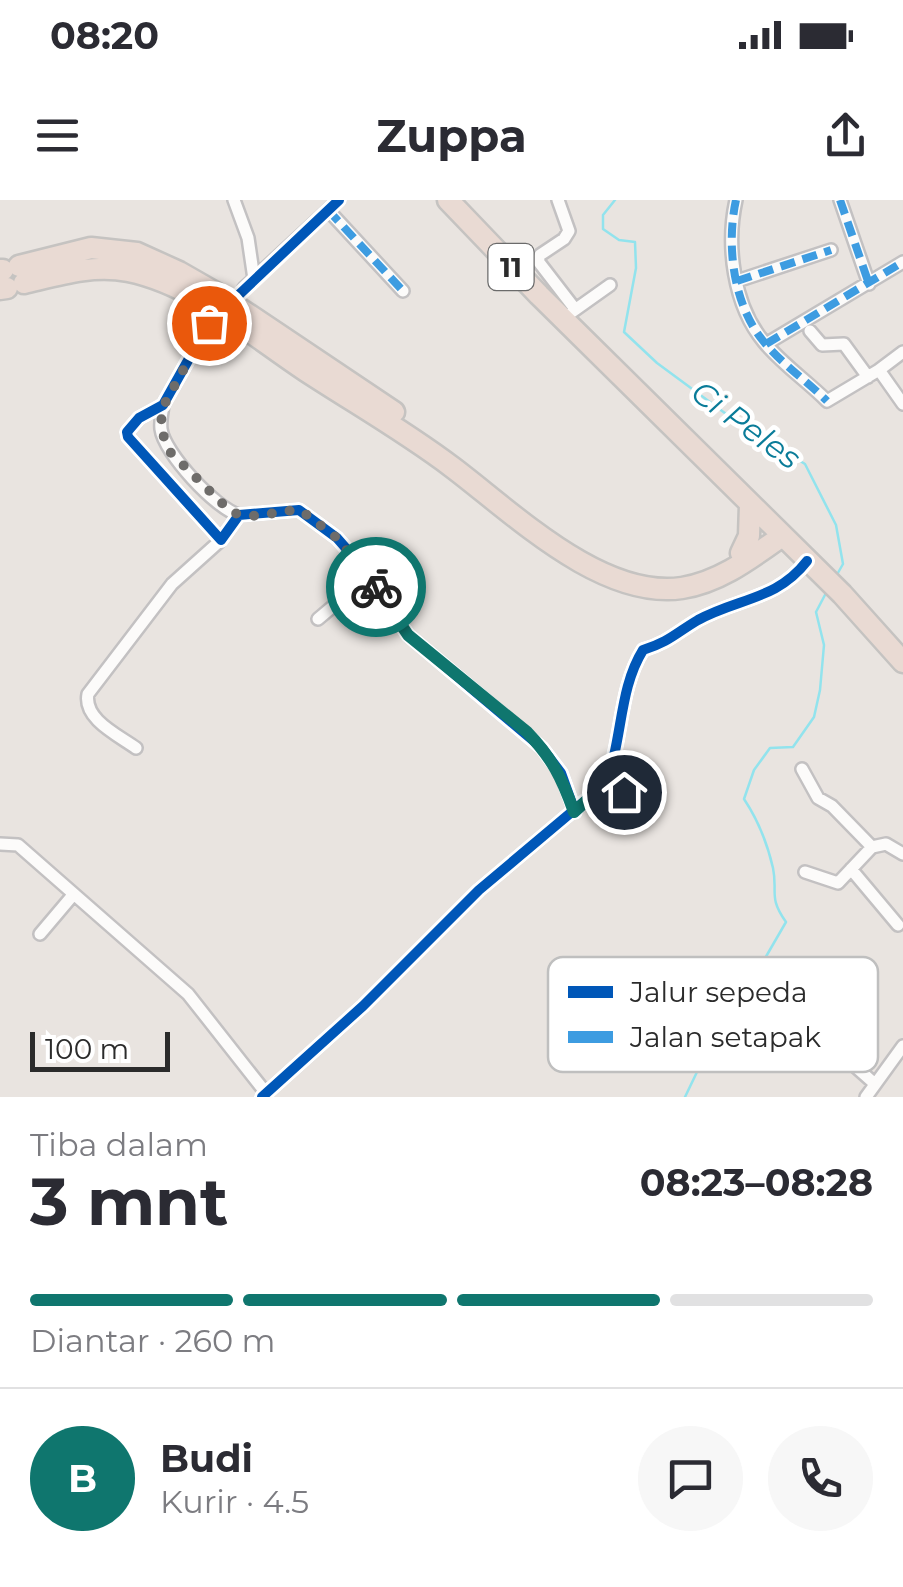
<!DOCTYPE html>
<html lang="id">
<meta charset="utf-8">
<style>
body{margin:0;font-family:Montserrat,sans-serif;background:#f7f7f7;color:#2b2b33;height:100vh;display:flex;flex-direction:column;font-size:38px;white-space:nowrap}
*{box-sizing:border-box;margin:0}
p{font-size:32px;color:#7c7c81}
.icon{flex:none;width:55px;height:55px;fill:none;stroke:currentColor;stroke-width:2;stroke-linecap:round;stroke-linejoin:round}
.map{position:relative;height:897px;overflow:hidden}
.details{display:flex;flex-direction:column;background:#fff;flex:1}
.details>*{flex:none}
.scale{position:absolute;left:30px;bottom:25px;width:140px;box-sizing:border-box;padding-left:10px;border:5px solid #2b2b2b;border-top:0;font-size:28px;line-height:35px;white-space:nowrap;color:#2b2b2b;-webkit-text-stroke:8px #fff;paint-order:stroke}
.pin{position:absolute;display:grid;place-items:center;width:85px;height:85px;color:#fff;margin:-42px;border:5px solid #fff;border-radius:50%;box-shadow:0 2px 10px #0007}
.courier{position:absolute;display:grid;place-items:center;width:100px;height:100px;margin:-50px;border:8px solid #0f766e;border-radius:50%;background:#fff;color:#222;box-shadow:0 2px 12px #0007}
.summary em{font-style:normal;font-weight:700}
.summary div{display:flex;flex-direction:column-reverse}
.summary{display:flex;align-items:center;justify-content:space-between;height:170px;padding:0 30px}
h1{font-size:65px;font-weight:700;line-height:75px}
.bar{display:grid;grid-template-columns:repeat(4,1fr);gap:15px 10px;align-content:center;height:120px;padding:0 30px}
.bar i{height:12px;border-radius:8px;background:#e1e1e2}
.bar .current{background:#0f766e}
.bar p{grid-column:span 4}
.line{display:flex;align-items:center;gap:25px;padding:0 30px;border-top:2px solid #e1e1e2}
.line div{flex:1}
.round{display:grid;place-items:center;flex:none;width:105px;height:105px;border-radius:52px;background:#f7f7f7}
.status{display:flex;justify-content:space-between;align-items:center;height:70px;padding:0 50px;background:#fff;direction:ltr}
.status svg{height:28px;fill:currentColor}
header{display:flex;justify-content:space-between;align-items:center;height:130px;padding:0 30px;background:#fff;font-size:45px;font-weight:700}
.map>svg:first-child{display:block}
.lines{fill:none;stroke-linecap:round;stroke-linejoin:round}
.stream{stroke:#92e3ed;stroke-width:2.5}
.street-casing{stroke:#c3c1c2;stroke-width:16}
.highway-casing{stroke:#c5c3c1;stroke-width:25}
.street{stroke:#fcfbfa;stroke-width:11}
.highway{stroke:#e9dad3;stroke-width:20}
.quiet{stroke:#3d9ce1;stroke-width:8;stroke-dasharray:15 8;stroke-linecap:butt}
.cycleway-casing{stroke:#fff;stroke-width:16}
.cycleway{stroke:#0057b8;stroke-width:10}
.done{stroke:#6e6c6a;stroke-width:10;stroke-dasharray:0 18}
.route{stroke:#0f766e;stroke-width:12}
.labels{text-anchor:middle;stroke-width:9;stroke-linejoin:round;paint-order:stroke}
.shield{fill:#fff;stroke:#6b6b6b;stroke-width:2.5}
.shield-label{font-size:28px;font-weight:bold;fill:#2b2b2b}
.water-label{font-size:32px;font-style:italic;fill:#0a7c99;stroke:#fff}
.key{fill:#fff;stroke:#bfbfbf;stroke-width:2.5}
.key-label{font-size:28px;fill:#2b2b2b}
</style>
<div class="status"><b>08:20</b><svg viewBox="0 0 49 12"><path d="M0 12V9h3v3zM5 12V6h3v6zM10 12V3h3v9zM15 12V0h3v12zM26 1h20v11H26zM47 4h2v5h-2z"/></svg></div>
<header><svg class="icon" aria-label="menu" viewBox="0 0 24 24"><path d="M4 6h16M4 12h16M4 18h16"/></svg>Zuppa<svg class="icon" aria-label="share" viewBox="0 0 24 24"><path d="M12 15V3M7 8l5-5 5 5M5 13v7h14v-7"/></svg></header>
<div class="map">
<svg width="903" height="897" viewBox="0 0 903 897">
<rect width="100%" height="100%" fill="#e9e4e0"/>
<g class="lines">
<path class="stream" d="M 615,0 L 603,15 L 603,29 L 619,40 L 635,42 L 636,68 L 624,132 L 657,163 L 737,222 L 805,264 L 836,325 L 843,364 L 835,378
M 685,897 L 732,799 L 764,760 L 786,722 C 768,697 778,692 773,668 C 767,642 758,620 744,599 L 754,570 L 770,548 L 793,547 L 814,517 L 820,490 L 824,445 L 816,412 L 826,393"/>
<g class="street-casing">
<path id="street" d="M 234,0 L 248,38 L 254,79
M 558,0 L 569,31 L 564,39 L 540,55 L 538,61 L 575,109
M 736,0 C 726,45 733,105 764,142 C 782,164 807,181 827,201 L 879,170 L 903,204
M 840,0 L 869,84
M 328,10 L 403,91
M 737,81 L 831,50
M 244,88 L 339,0
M 572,112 L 610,85
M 209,123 L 163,205 L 139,218 L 127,232 L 128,237 L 221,340 L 239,315 L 299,310 L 337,338 L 358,362 L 408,435 L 542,548 L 561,573 L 575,612
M 810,131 L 822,145 L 844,144 L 868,177
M 766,144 L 903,62
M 879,170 L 903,152
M 163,205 C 162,213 160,221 161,229 C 164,253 216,309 239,315
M 318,419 L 344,397 L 372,382
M 136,548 C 118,535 83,519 88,494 L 172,384 L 221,340
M 802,569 L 818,598 L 832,606 L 872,647
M 605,584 L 643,601
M 0,644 L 18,645 L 188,794 L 266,893
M 851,669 L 898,725
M 805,672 L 838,683 L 872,647 L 886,644 L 903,654
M 40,734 L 73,695
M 805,822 L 875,884
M 262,897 L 363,806 L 479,690 L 605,584 C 623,542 618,490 643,450 C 669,442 676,433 698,420 C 738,398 777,400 807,361
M 866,897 L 903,846"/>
</g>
<g class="highway-casing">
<path id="highway" d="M 448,0 L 539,95 L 842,394 L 903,462
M 19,66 L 91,48 L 137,53 L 179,72 L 221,96 L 394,212
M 0,70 L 3,70
M 24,83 C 58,75 92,64 128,71 C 193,84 252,135 306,171 C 355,203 406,232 452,267 C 512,312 601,400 682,388 C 720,382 751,358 782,336
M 0,89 L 7,88
M 741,353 L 749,336 L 750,305"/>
</g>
<use href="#street" class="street"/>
<use href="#highway" class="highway"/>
<path class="quiet" d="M 736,0 C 726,45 733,105 764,142 C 782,164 807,181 827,201
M 840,0 L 869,84
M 328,10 L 403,91
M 737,81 L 831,50
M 766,144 L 903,62
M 605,584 L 643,601"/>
<g class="cycleway-casing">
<path id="cycleway" d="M 339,0 L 209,123 L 163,205 L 139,218 L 127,232 L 128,237 L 221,340 L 239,315 L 299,310 L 337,338 L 358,362 L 408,435 L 542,548 L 561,573 L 575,612
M 262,897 L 363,806 L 479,690 L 605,584 C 623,542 618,490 643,450 C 669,442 676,433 698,420 C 738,398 777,400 807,361"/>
</g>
<use href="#cycleway" class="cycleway"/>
</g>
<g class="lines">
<path class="done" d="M 209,123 L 164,205 L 160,227 L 170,252 L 232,313 L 256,316 L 294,310 L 303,312 L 337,338 L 376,387"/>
<path class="route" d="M 376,387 L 408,435 L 527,532 C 552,558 562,578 574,612 L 605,584 L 624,592"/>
</g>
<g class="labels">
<rect class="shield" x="488.5" y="44" width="45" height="46" rx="8"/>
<g class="shield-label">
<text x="511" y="77">11</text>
</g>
<g class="water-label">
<text transform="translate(746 225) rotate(36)" y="11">Ci Peles</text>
</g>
</g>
<rect x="548" y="757" width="330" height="115" rx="15" class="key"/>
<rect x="568" y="786" width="45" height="12" fill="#0057b8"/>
<rect x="568" y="831" width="45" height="12" fill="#3d9ce1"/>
<g class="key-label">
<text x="630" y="802">Jalur sepeda</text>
<text x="630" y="847">Jalan setapak</text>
</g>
</svg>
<div class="scale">100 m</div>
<div class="pin" style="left:209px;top:123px;background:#ea580c"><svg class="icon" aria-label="bag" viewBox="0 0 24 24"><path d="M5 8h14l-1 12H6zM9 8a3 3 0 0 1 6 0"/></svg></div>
<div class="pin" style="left:624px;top:592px;background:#1f2937"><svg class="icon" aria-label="home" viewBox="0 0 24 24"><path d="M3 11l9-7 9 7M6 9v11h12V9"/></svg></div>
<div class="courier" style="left:376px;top:387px"><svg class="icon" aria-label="bike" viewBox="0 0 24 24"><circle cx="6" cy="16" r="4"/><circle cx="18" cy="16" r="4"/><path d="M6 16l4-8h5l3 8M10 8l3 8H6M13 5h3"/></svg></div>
</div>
<section class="details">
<div class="summary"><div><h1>3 mnt</h1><p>Tiba dalam</p></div><em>08:23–08:28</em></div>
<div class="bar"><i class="current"></i><i class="current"></i><i class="current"></i><i></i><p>Diantar · 260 m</p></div>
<div class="line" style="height:180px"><b class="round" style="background:#0f766e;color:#fff">B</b><div><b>Budi</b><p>Kurir · 4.5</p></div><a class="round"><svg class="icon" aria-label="chat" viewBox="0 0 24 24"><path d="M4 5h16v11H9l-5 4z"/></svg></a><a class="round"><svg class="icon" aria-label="phone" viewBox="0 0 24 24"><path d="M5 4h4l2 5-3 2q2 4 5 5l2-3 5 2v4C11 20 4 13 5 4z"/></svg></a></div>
</section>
